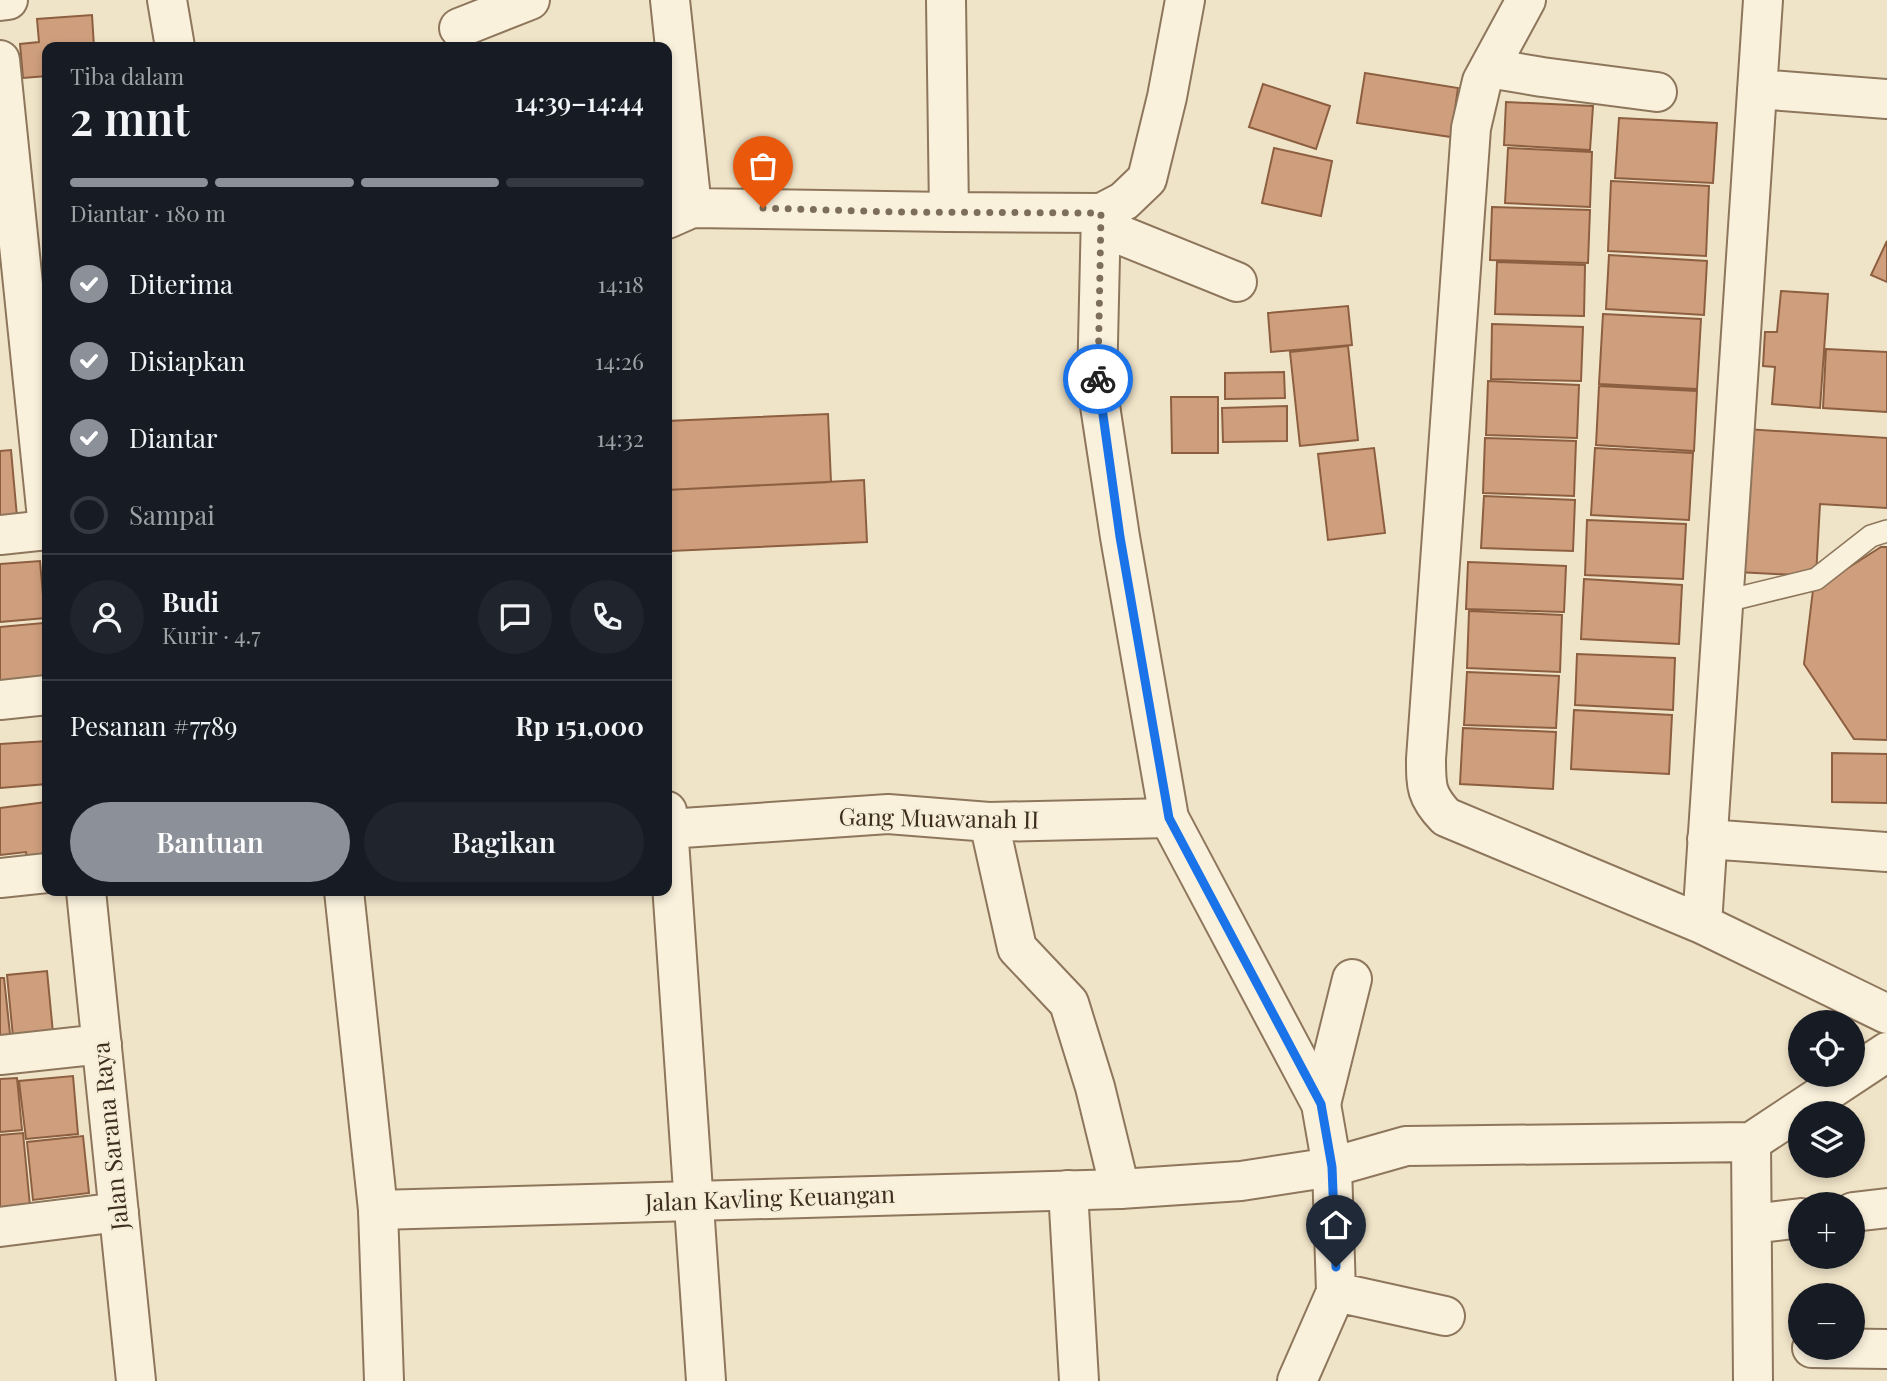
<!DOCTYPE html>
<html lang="id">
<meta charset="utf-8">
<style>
body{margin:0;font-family:"Playfair Display",serif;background:#20242c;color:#f1f3f6;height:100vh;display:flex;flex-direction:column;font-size:26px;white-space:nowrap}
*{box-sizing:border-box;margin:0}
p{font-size:23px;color:#9ea1a6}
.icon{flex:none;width:38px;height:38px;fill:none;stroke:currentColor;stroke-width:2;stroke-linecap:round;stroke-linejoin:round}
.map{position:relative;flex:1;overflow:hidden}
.panel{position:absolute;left:42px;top:42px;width:630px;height:854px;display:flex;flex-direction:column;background:#171b24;border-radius:14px;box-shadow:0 4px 10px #0003}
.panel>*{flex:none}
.buttons{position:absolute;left:1788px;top:1010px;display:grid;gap:14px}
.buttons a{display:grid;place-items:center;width:77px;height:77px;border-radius:50%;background:#171b24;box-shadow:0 4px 10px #0003;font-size:35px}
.pin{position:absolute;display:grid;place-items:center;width:60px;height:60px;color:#fff;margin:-72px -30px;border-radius:50% 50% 50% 0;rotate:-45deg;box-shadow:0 0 7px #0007}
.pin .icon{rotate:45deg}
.courier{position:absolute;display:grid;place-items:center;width:70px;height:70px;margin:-35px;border:5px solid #1a73e8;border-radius:50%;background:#fff;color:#222;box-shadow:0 2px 9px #0007}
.overview em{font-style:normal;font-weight:600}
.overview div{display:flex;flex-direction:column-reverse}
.overview{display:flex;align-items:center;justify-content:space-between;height:119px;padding:0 28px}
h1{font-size:46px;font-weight:600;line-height:52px}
.bar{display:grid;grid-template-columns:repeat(4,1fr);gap:10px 7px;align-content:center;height:84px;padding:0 28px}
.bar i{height:9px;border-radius:5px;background:#363941}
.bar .selected{background:#8c9099}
.bar p{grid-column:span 4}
.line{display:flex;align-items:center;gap:18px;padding:0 28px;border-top:2px solid #363941}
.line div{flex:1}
.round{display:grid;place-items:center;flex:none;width:74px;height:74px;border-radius:37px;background:#20242c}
ol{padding:0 28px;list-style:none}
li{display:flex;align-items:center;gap:21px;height:77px}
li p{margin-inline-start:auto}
li .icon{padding:7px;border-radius:50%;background:#8c9099;color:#fff;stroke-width:4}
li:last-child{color:#9ea1a6}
li i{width:38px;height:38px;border:4px solid #363941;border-radius:50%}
.action{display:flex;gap:14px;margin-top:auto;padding:14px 28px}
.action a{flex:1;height:80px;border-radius:42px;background:#8c9099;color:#fff;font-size:28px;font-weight:600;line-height:80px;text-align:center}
.action a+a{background:#20242c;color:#f1f3f6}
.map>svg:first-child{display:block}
.building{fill:#cf9f7d;stroke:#8d5f41;stroke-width:2}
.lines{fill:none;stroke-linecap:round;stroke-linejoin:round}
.service-casing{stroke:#8d765c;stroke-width:24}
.minor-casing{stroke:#8d765c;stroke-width:42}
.tertiary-casing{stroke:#8d765c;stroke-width:42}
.service{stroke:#faf1dc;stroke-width:21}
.minor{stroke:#faf1dc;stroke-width:38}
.tertiary{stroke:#faf1dc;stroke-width:38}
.done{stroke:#7c6e5b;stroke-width:7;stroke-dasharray:0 12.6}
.route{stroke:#1a73e8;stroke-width:9}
.labels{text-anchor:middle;stroke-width:5;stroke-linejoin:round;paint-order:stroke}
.street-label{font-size:24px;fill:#3d2e20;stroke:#f7eed8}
</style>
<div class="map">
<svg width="1887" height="1381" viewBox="0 0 1887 1381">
<rect width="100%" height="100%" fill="#f0e4c8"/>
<path class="building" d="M 92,15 L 94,47 L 47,47 L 47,76 L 23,78 L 20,44 L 39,42 L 37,19 Z
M 1365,73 L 1458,88 L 1451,137 L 1357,123 Z
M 1263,84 L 1330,106 L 1316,149 L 1249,127 Z
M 1506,102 L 1593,106 L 1590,150 L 1504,145 Z
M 1619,118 L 1717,123 L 1713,183 L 1615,178 Z
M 1274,148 L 1332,161 L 1321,216 L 1262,203 Z
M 1508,148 L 1592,152 L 1590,207 L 1505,203 Z
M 1611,181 L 1709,186 L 1706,256 L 1608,251 Z
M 1492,207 L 1590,210 L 1588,263 L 1490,260 Z
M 1887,241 L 1887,282 L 1871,275 Z
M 1609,255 L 1707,261 L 1704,315 L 1606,309 Z
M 1497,262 L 1585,265 L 1584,316 L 1495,314 Z
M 1781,291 L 1828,294 L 1820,408 L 1772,404 L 1775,367 L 1763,366 L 1765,332 L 1777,332 Z
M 1348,306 L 1352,345 L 1271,352 L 1268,313 Z
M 1603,314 L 1701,319 L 1697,389 L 1599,384 Z
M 1492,324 L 1583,327 L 1581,381 L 1491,379 Z
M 1348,346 L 1358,440 L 1300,446 L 1290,352 Z
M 1826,349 L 1887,352 L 1887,412 L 1823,408 Z
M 1284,372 L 1285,398 L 1225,399 L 1225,373 Z
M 1488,381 L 1579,385 L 1577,438 L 1486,435 Z
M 1599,386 L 1697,391 L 1694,451 L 1596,445 Z
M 1171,397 L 1218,397 L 1218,453 L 1172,453 Z
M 1287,406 L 1287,441 L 1223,442 L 1222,408 Z
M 828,414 L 831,482 L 667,490 L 667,421 Z
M 1745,429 L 1887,438 L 1887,508 L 1820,504 L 1816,576 L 1737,572 Z
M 1485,438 L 1576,441 L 1574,496 L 1483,493 Z
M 1374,448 L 1385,533 L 1328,540 L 1318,454 Z
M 1595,448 L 1693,453 L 1689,520 L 1591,515 Z
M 11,450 L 17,517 L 0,518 L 0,451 Z
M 864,480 L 867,542 L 671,551 L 667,490 Z
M 1484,496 L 1575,500 L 1573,551 L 1481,548 Z
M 1587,520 L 1686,524 L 1683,579 L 1585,575 Z
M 1881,547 L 1887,547 L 1887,740 L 1854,739 L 1804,664 L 1813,590 Z
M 40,561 L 45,618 L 0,622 L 0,564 Z
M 1468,562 L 1566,566 L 1564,612 L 1466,609 Z
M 1584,579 L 1682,585 L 1679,644 L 1581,639 Z
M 1469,611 L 1562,615 L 1560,672 L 1467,668 Z
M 43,623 L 47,680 L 0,684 L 0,627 Z
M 1577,654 L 1675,658 L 1673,710 L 1575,705 Z
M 1467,672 L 1559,676 L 1556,728 L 1464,725 Z
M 1574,710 L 1672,715 L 1669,774 L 1571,769 Z
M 1463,728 L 1556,732 L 1553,789 L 1460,784 Z
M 47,741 L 47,784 L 0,788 L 0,744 Z
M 1832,753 L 1887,754 L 1887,803 L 1832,802 Z
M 47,802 L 47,865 L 29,868 L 26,852 L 0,855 L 0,808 Z
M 47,971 L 53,1033 L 13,1037 L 7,975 Z
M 0,978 L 4,978 L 10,1034 L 0,1036 Z
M 73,1076 L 78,1134 L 26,1139 L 19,1081 Z
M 17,1078 L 22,1130 L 0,1132 L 0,1079 Z
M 23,1133 L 30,1206 L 0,1209 L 0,1135 Z
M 83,1136 L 89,1193 L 33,1200 L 27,1142 Z"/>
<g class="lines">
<g class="service-casing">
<path id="service" d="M 1722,602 L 1816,579 L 1871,536 L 1887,531"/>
</g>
<g class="minor-casing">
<path id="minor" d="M 167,0 L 175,47
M 670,0 L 692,208
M 1526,0 L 1482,81 L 1471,128 L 1426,759 C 1426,787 1426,796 1446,817 L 1702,924 L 1887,1014
M 0,1 L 8,0
M 459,28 L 530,0
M 0,60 L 47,518
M 1489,68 L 1542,77 L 1657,92
M 1757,89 L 1887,99
M 1101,213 L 1124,201 L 1147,179 L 1167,97 L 1185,0
M 667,219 L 692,208 L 949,212
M 1101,227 L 1237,282
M 0,535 L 47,530
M 0,700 L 47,695
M 667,811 L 706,1381
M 989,822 L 1017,948 L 1069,1003 L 1095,1087 L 1120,1189
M 668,829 L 888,814 L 989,822 L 1169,818
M 1707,839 L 1887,852
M 0,878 L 47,873
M 86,891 L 136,1381
M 344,891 L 378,1210
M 1702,924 L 1763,0
M 0,1055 L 102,1044
M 1321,1104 L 1352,979
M 1751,1142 L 1753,1381
M 1068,1190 L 1079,1381
M 1853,1212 L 1887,1208
M 1752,1224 L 1801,1218
M 0,1227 L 119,1212
M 1336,1292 L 1445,1316
M 1812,1348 L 1887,1349
M 1297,1381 L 1336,1292 L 1332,1167 L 1406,1146 L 1751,1142 L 1887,1052"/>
</g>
<g class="tertiary-casing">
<path id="tertiary" d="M 384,1381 L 378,1210 L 1120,1189 L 1241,1181 L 1332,1167 L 1321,1104 L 1169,818 L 1120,537 L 1097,386 L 1101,213 L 949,212 L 946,0"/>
</g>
<use href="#service" class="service"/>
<use href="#minor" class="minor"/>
<use href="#tertiary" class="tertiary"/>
</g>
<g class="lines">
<path class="done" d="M 763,208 L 895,212 L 1101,213 L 1098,379"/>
<path class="route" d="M 1098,379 L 1120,537 L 1169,818 L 1321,1104 L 1332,1167 L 1336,1267"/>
</g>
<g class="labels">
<g class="street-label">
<text transform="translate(939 819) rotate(1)" y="8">Gang Muawanah II</text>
<text transform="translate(111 1136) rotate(-96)" y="8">Jalan Sarana Raya</text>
<text transform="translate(770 1199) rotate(-2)" y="8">Jalan Kavling Keuangan</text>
</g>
</g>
</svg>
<div class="buttons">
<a><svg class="icon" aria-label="locate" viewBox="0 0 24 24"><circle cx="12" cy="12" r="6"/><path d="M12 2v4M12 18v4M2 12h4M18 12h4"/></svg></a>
<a><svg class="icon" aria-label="layers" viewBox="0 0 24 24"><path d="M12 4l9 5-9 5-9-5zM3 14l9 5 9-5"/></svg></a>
<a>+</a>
<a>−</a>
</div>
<div class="pin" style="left:763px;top:208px;background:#ea580c"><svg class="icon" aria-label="bag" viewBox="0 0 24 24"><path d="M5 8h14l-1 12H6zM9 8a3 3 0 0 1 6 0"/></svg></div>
<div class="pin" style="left:1336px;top:1267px;background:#1f2937"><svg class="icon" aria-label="home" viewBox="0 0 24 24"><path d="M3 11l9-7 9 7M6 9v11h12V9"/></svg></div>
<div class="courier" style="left:1098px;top:379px"><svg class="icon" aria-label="bike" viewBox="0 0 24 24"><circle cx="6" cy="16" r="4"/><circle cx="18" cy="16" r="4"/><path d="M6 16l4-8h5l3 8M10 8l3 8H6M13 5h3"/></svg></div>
<section class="panel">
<div class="overview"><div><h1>2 mnt</h1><p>Tiba dalam</p></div><em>14:39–14:44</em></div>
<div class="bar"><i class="selected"></i><i class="selected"></i><i class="selected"></i><i></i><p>Diantar · 180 m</p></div>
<ol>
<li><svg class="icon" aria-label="check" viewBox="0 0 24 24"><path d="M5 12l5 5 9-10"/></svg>Diterima<p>14:18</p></li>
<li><svg class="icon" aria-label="check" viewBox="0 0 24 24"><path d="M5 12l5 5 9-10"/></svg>Disiapkan<p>14:26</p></li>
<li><svg class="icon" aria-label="check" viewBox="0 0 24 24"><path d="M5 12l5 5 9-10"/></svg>Diantar<p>14:32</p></li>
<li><i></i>Sampai</li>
</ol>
<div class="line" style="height:126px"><a class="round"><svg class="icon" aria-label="person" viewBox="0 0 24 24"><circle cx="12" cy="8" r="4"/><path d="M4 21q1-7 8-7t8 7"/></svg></a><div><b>Budi</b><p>Kurir · 4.7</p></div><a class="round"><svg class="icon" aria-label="chat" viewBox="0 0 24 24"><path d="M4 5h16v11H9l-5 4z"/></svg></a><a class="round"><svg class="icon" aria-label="phone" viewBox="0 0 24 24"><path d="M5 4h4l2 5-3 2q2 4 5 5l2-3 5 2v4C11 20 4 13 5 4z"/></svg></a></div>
<div class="line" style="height:91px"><div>Pesanan #7789</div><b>Rp 151,000</b></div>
<div class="action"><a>Bantuan</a><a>Bagikan</a></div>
</section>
</div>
